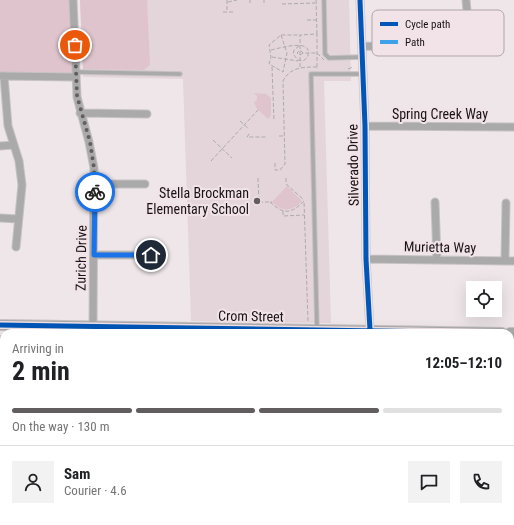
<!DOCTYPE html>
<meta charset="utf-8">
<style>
body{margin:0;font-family:"Roboto Condensed",sans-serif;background:#f2f2f2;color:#202124;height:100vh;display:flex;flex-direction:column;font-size:15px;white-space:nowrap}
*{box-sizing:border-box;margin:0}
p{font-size:13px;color:#757577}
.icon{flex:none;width:22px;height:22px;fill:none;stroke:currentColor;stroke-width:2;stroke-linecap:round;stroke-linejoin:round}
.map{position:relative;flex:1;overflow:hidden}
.drawer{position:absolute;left:0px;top:329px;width:514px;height:196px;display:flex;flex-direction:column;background:#fff;border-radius:12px 12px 0 0;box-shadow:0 4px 16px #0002}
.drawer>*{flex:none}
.buttons{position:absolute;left:466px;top:281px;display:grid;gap:8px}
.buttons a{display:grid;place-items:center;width:36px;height:36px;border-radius:0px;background:#fff;box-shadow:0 4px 16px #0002;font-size:20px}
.pin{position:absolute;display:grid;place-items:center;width:34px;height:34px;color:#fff;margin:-17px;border:2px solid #fff;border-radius:50%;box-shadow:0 1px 4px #0007}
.courier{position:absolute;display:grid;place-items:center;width:40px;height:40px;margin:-20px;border:3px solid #1a73e8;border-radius:50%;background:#fff;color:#222;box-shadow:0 1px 5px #0007}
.headline em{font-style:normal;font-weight:700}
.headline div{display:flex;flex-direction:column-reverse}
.headline{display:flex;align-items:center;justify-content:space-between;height:68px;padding:0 12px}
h1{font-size:26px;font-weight:700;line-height:30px}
.bar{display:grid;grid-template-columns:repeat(4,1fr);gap:6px 4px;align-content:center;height:48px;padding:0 12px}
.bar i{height:5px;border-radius:3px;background:#e0e0e0}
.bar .selected{background:#625d5f}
.bar p{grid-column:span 4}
.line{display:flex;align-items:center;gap:10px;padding:0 12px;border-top:1px solid #e0e0e0}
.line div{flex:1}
.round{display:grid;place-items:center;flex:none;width:42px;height:42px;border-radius:0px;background:#f2f2f2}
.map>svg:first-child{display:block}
.built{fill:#e4d5da}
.green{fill:#dfc4ce}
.water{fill:#c8a4b2}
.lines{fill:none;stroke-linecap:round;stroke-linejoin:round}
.lane-casing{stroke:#c6c1c3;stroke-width:5.5}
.street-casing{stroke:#c6c1c3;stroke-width:9}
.secondary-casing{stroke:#c6c1c3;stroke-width:12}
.path{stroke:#adaaad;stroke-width:1;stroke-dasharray:4 2;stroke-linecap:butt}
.lane{stroke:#aaa;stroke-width:3.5}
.street{stroke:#aaa;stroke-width:7}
.secondary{stroke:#aaa9a9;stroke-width:10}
.quiet{stroke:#3da2ea;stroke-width:4;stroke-dasharray:8 4;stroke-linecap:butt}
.cycleway-casing{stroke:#f1e3e8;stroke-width:8}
.cycleway{stroke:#0057b8;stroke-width:5}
.done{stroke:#625d5f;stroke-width:4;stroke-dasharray:0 7.2}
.route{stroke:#1a73e8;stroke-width:5}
.poi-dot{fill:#625d5f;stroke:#f1e3e8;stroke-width:1.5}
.labels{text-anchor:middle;stroke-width:4;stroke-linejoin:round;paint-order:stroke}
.street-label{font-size:14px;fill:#171314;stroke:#f1e3e8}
.poi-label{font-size:14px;fill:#171314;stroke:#f1e3e8;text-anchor:end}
.key{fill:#f1e3e8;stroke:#b0a5a8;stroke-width:1}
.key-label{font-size:11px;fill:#171314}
</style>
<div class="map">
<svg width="514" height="525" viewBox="0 0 514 525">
<rect width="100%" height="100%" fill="#eee6e9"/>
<path class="built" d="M 80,0 L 349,0 L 351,81 L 324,81 L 331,323 L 191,321 L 183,79 L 83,77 Z"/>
<path class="green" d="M 0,0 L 73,0 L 76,77 L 0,76 Z
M 80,0 L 147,0 L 150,65 L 144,70 L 83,69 Z
M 254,93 L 266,94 L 271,98 L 271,116 L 268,119 L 257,109 L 254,102 L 257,100 L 257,96 Z
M 287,186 L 302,201 C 292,212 282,212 272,202 Z
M 0,335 L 4,335 L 4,521 L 510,521 L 510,341 L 514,341 L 514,525 L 0,525 Z"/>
<path class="water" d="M 4,378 L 4,417 L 0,422 L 0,379 Z
M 0,429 L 4,435 L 4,480 L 0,482 Z
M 510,437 L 514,438 L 514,481 L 510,482 Z
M 510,489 L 514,489 L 514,525 L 504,525 L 503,521 L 510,521 Z
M 145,521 L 289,521 L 287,525 L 140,525 Z"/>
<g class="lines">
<g class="lane-casing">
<path id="lane" d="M 324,0 L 325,54 L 329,58 L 362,57
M 77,72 L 180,74
M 317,329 L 311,74 L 363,74"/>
</g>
<g class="street-casing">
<path id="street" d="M 73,0 L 77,97 L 89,142 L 94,168 L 93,327
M 360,0 L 365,126 L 366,259 L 370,330
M 362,46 L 456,47 C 473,41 467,15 466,0
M 0,76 L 76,77
M 4,76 L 8,126 L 19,161 L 22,185 L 16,247
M 80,113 L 147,114
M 365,126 L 514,127
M 0,146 L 13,145
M 95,184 L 145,184
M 435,202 L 437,260
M 0,218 L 18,219
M 94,255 L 151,255
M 366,259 L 514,261
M 505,261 L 506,203"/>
</g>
<g class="secondary-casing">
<path id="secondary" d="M 0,325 L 502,333
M 510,333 L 514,333"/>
</g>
<path class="path" d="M 227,0 L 227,12
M 250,0 L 250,3
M 264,0 L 264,3
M 316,0 L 317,34
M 228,2 L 237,0
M 282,4 L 315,3
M 223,12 L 233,12
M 307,20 L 316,20
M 281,35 L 287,53 L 283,72 L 269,64 L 271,57 L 269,45 L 281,35 L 300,35
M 271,50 C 280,48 316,37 307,58 L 303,61 L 298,60 L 293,54 L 294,50 L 299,46
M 303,53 L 300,55 L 297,53 L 300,50 L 303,53 L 317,53 L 324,60
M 272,57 L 298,61
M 272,67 L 274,121
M 300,67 L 300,35 L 317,34 L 317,67
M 348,69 L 353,67
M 240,121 L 249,129
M 249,134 L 247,137 L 267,137
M 279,136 L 284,136
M 213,140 L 232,158
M 211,161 L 258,110
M 275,163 L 275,170 L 280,170 L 285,164 L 283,81 C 290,67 303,67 317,67 L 318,69
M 258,178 L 259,202 L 272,202
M 286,178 L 286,184 L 304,200
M 270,202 C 284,215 291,214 304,201 L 308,321
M 283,211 L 283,216 L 304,215"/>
<use href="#lane" class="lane"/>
<use href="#street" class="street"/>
<use href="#secondary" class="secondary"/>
<path class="quiet" d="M 0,355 L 4,353
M 374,521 L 379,525
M 433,525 L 438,521"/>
<g class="cycleway-casing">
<path id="cycleway" d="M 360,0 L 365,126 L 366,259 L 370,330
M 0,325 L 502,333"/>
</g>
<use href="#cycleway" class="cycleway"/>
</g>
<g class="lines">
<path class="done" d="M 75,45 L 77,96 L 90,142 L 94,168 L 95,192"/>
<path class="route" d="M 95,192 L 94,255 L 151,255"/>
</g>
<circle class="poi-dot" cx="257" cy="201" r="4"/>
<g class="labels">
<g class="street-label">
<text x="440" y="119">Spring Creek Way</text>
<text transform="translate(353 165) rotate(-91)" y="5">Silverado Drive</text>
<text transform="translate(440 247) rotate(1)" y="5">Murietta Way</text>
<text transform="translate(81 258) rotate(-89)" y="5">Zurich Drive</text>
<text transform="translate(251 316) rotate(1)" y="5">Crom Street</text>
</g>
<g class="poi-label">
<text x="249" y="198">Stella Brockman<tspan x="249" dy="16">Elementary School</tspan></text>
</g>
</g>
<rect x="372" y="10" width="132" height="46" rx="6" class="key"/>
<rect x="380" y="22" width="18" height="4" fill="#0057b8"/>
<rect x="380" y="40" width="18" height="4" fill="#3da2ea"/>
<g class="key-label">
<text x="405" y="28">Cycle path</text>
<text x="405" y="46">Path</text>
</g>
</svg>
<div class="buttons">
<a><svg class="icon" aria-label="locate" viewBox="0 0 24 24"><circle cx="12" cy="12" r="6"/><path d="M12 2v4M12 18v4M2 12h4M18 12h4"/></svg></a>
</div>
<div class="pin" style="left:75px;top:45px;background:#ea580c"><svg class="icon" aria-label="bag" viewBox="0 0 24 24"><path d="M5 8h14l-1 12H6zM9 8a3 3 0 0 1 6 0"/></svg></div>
<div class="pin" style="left:151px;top:255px;background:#1f2937"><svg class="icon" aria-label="home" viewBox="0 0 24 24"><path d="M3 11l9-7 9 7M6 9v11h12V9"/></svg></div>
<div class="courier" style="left:95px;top:192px"><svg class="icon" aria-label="bike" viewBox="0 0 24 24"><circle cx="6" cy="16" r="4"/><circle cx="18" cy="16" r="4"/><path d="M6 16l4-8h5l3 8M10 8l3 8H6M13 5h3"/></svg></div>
<section class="drawer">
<div class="headline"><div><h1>2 min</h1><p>Arriving in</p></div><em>12:05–12:10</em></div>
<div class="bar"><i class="selected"></i><i class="selected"></i><i class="selected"></i><i></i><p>On the way · 130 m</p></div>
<div class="line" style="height:72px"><a class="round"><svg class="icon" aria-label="person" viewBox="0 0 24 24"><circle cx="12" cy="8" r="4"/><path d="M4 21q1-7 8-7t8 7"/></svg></a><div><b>Sam</b><p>Courier · 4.6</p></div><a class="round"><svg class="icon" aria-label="chat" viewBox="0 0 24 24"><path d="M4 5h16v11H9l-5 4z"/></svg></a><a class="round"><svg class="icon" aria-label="phone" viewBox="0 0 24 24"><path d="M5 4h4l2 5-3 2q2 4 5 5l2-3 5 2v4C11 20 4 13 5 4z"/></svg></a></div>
</section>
</div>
